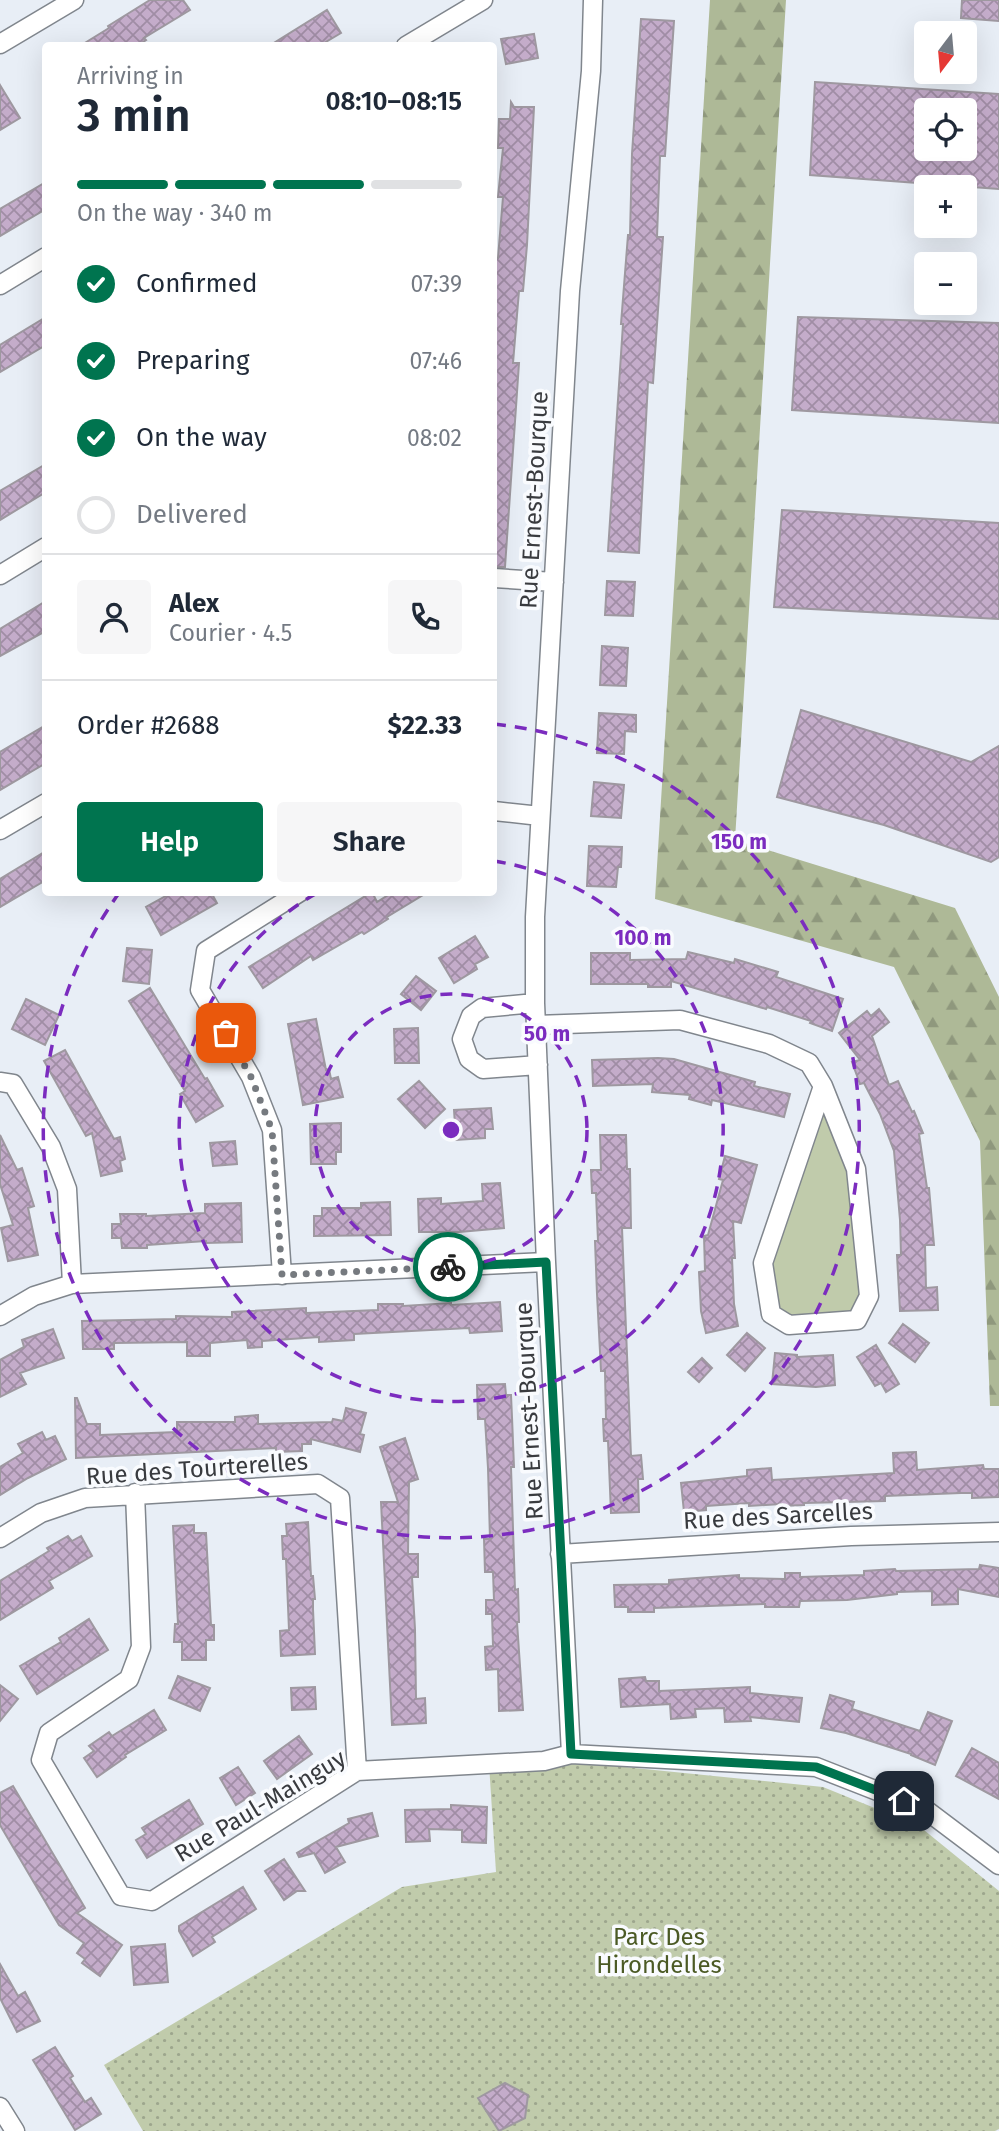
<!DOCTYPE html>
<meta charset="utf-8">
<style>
body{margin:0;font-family:"Fira Sans",sans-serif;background:#f6f6f7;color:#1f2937;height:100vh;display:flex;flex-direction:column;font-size:26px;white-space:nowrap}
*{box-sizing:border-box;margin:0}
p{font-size:23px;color:#747a83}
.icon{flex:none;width:38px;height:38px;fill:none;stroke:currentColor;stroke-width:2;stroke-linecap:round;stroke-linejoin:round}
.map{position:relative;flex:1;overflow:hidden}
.sheet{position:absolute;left:42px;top:42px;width:455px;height:854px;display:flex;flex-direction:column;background:#fff;border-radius:7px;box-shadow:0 7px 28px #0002}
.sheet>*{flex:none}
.needle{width:46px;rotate:196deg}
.buttons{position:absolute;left:914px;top:21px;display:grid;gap:14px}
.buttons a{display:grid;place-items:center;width:63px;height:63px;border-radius:7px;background:#fff;box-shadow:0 7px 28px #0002;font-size:35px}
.pin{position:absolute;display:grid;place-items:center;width:60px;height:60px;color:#fff;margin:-30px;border-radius:14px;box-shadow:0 4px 10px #0006}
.courier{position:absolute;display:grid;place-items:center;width:70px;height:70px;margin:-35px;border:5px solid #00744f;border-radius:50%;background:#fff;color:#222;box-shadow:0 2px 9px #0007}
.overview em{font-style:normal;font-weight:600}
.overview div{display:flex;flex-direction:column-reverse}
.overview{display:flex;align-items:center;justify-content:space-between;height:119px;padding:0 35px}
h1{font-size:46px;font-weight:600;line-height:52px}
.bar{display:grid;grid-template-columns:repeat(4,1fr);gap:10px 7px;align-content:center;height:84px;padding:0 35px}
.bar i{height:9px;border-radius:5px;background:#e0e1e3}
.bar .current{background:#00744f}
.bar p{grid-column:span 4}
.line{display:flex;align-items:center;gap:18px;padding:0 35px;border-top:2px solid #e0e1e3}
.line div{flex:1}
.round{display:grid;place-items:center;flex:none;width:74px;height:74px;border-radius:7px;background:#f6f6f7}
ol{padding:0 35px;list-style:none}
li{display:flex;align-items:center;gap:21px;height:77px}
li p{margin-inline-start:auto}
li .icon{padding:7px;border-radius:50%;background:#00744f;color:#fff;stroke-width:4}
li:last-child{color:#747a83}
li i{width:38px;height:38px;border:4px solid #e0e1e3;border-radius:50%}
.cta{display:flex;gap:14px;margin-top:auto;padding:14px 35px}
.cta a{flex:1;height:80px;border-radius:7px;background:#00744f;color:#fff;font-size:28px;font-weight:600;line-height:80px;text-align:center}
.cta a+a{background:#f6f6f7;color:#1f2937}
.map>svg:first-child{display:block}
.green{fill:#c0cbab}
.forest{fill:url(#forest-firs)}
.park{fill:url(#park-dots)}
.building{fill:url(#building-cross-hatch);stroke:#9e98a0;stroke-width:2;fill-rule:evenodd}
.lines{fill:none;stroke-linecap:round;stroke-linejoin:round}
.street-casing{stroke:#80868d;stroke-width:21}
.street{stroke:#fff;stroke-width:18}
.done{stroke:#767a7f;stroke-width:7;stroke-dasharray:0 12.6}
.route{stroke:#00744f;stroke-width:9}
.ring{fill:none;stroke:#7b2cbf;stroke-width:3.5;stroke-dasharray:12 9}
.labels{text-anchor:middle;stroke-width:7;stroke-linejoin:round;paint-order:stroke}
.street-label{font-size:24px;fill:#393b3f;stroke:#f9fbfe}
.park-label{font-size:24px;fill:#4b5a25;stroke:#f9fbfe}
.centre{fill:#7b2cbf;stroke:#f9fbfe;stroke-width:3.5}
.ring-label{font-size:21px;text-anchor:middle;font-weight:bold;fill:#7b2cbf;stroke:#f9fbfe;stroke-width:7;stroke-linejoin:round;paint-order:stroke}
</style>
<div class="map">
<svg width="999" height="2131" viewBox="0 0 999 2131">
<defs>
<pattern id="forest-firs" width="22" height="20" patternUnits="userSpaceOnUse" patternTransform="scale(1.75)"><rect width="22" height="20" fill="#aeb997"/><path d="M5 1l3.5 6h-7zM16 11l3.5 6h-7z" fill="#8f987d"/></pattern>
<pattern id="park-dots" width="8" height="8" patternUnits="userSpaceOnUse" patternTransform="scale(1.75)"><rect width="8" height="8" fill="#c0cbab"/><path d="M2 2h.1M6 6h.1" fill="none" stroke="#9da68d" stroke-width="1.8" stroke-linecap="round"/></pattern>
<pattern id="building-cross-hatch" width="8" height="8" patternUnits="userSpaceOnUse" patternTransform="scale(1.75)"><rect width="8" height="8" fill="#c4acca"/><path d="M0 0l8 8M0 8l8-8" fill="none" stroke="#a08da5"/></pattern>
</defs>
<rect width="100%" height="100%" fill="#e8eef6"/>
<path class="green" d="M 823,1086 L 856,1169 L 869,1296 L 857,1320 L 789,1325 L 771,1314 L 763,1263 Z"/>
<path class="forest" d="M 710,0 L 786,0 L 735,840 L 955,908 L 999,997 L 999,1406 L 990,1406 L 980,1141 L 894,967 L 655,899 Z"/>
<path class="park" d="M 575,1762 L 823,1787 L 919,1826 L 999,1891 L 999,2129 L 995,2131 L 143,2131 L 104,2065 L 402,1887 L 496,1872 L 489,1764 Z"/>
<path class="building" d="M 150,0 L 183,0 L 190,10 L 144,38 L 146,40 L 137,46 L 80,46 L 109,28 L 108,26 Z
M 962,0 L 999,0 L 999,21 L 961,18 Z
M 327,10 L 341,33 L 319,46 L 269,46 Z
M 641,19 L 674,21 L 665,156 L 660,156 L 657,237 L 663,237 L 653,383 L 648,382 L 639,553 L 608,551 L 623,324 L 621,324 L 628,235 L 630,235 L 632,154 Z
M 534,34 L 538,58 L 506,64 L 501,39 Z
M 815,82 L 999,94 L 999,189 L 810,175 ZM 926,110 L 964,110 L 964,149 L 926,149 Z
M 0,85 L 20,118 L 0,130 Z
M 511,102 L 514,107 L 534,107 L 527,245 L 523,291 L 519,291 L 513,363 L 519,363 L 505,567 L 494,567 L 494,285 L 495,258 L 498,258 L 503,197 L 498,197 L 503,148 L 498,148 L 499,119 L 510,119 Z
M 46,182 L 46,209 L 0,236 L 0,209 Z
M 46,317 L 46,345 L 0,372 L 0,345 Z
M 798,317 L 999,323 L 999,423 L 792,410 Z
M 46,464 L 46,492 L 0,520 L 0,491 Z
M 782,510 L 999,523 L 999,619 L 774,607 Z
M 607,581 L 635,582 L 633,616 L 605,615 Z
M 46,601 L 46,631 L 0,656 L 0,629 Z
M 602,646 L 628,648 L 626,686 L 600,685 Z
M 801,710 L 971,762 L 999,746 L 999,857 L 991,862 L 884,825 L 777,797 Z
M 599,713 L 636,715 L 636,732 L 625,731 L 624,754 L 597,753 Z
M 46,725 L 46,763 L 0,790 L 0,752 Z
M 594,782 L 624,785 L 621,818 L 591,816 Z
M 589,846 L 622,847 L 621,867 L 618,867 L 616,887 L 587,886 Z
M 46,851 L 46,880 L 0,907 L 0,879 Z
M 173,892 L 211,892 L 217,903 L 161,935 L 146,907 Z
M 372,892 L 377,902 L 393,892 L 428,892 L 387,917 L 388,919 L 364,934 L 362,932 L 313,960 L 311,956 L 263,988 L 249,967 Z
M 475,936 L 488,957 L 475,964 L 477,969 L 454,983 L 439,958 Z
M 127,948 L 152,950 L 149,984 L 123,981 Z
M 688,952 L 734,963 L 735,959 L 778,972 L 776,977 L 843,999 L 832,1031 L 810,1023 L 811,1021 L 767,1007 L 766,1009 L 671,981 L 671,987 L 648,987 L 648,984 L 591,984 L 591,953 L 630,953 L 630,960 L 686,959 Z
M 416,976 L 436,991 L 421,1010 L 401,994 Z
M 150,988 L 205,1079 L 207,1078 L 223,1106 L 196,1122 L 180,1094 L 185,1091 L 129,1001 Z
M 26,999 L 59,1015 L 45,1045 L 12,1029 Z
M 879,1009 L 889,1022 L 872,1036 L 889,1085 L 898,1081 L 912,1112 L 914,1111 L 923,1133 L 919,1134 L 927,1188 L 929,1188 L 934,1245 L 925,1245 L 926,1288 L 937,1287 L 938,1310 L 900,1311 L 897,1255 L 901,1255 L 900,1220 L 894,1151 L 880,1114 L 864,1083 L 860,1084 L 852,1062 L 860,1060 L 839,1033 L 867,1011 L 871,1016 Z
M 316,1019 L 326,1070 L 329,1069 L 331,1079 L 338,1077 L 343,1097 L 303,1105 L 288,1024 Z
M 418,1028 L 419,1063 L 395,1063 L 394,1029 Z
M 65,1050 L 114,1139 L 120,1137 L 125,1159 L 120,1161 L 122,1171 L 101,1176 L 92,1133 L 86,1136 L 44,1061 Z
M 658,1058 L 674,1059 L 755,1082 L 754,1086 L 790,1094 L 784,1117 L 712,1100 L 711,1105 L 689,1099 L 690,1095 L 652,1092 L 653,1084 L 593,1086 L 592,1060 Z
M 419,1081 L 445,1109 L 425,1128 L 398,1099 Z
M 491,1108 L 493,1129 L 485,1129 L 485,1138 L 456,1140 L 454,1110 Z
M 341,1123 L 341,1152 L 336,1152 L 336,1164 L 311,1164 L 310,1124 Z
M 0,1135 L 17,1170 L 22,1168 L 34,1206 L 28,1208 L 38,1255 L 8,1261 L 1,1228 L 13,1225 L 0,1184 Z
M 600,1135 L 626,1135 L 627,1169 L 630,1169 L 631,1228 L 622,1228 L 631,1456 L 641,1455 L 643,1479 L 638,1479 L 639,1512 L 611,1513 L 608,1441 L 604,1441 L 603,1419 L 606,1419 L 605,1371 L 601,1371 L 597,1294 L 595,1241 L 598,1241 L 596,1193 L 592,1193 L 591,1170 L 601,1170 Z
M 235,1141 L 237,1164 L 213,1166 L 210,1143 Z
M 725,1156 L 757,1165 L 741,1223 L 733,1221 L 735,1258 L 732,1258 L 734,1304 L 738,1326 L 706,1333 L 701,1311 L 699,1272 L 705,1271 L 704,1236 L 708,1235 L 723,1180 L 719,1179 Z
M 500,1183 L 504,1228 L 459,1232 L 419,1232 L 418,1199 L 441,1198 L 441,1204 L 483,1201 L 482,1184 Z
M 390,1202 L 391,1235 L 314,1236 L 314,1216 L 322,1216 L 322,1208 L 361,1208 L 361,1203 Z
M 241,1203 L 242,1242 L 206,1243 L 206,1241 L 147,1245 L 147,1248 L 122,1248 L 121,1238 L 112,1238 L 112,1224 L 121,1224 L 120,1214 L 146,1214 L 146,1216 L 205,1213 L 205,1204 Z
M 500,1302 L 502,1331 L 470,1333 L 469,1328 L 354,1334 L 354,1340 L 319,1342 L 319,1337 L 262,1341 L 262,1347 L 248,1348 L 247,1340 L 210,1343 L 210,1356 L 187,1356 L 187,1342 L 114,1343 L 114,1349 L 83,1349 L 82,1321 L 176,1319 L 176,1316 L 232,1317 L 232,1312 L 306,1308 L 306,1313 L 378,1310 L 378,1304 L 403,1304 L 403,1306 L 451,1303 L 451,1305 Z
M 903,1324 L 929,1343 L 915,1362 L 889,1343 Z
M 53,1329 L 64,1358 L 20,1373 L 26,1384 L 0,1397 L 0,1360 L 24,1347 L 22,1340 Z
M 747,1333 L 765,1348 L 745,1371 L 727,1355 Z
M 876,1345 L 899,1384 L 886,1392 L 881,1383 L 875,1386 L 857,1357 Z
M 775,1353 L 797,1355 L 797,1357 L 833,1355 L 835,1385 L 816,1387 L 772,1384 Z
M 702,1358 L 712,1368 L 699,1382 L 688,1372 Z
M 505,1384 L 506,1395 L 511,1395 L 512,1417 L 514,1467 L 511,1467 L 515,1590 L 518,1589 L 519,1622 L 517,1622 L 523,1710 L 499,1711 L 498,1669 L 486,1670 L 485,1647 L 493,1646 L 492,1614 L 486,1614 L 486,1600 L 494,1600 L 493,1572 L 485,1572 L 484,1539 L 490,1539 L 488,1468 L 485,1419 L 478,1419 L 477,1385 Z
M 75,1398 L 77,1398 L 87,1424 L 100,1424 L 100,1435 L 177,1432 L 177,1422 L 235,1422 L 235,1417 L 258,1415 L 258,1424 L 332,1422 L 333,1419 L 343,1421 L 346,1408 L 366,1413 L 360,1434 L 364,1435 L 360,1452 L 311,1439 L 311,1444 L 302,1444 L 302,1451 L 276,1452 L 276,1448 L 76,1458 Z
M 42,1432 L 46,1440 L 55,1436 L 66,1459 L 28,1478 L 0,1495 L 0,1467 L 23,1453 L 18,1444 Z
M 405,1438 L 418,1479 L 409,1482 L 408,1554 L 418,1554 L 418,1577 L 412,1577 L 415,1629 L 416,1699 L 425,1698 L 426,1723 L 392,1725 L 381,1502 L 398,1502 L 380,1447 Z
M 916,1452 L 917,1470 L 983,1465 L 984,1469 L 999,1469 L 999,1497 L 972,1498 L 972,1493 L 961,1493 L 885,1496 L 885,1501 L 804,1503 L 804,1505 L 781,1506 L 781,1504 L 749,1506 L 749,1503 L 706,1506 L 706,1510 L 684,1512 L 681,1483 L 747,1476 L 747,1470 L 771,1468 L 772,1480 L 894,1473 L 893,1453 Z
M 308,1522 L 311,1576 L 313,1576 L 315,1599 L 313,1599 L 313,1609 L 315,1654 L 281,1656 L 280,1631 L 289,1630 L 286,1559 L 283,1559 L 282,1536 L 287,1536 L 286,1524 Z
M 194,1525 L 194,1533 L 206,1533 L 211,1625 L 214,1625 L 214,1640 L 206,1640 L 206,1660 L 182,1660 L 182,1642 L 174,1642 L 175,1624 L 178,1624 L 173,1526 Z
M 68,1536 L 72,1541 L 81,1536 L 92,1556 L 49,1581 L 53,1588 L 0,1620 L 0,1581 L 49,1551 L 47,1548 Z
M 980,1565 L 999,1568 L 999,1597 L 958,1589 L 958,1604 L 932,1605 L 932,1591 L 897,1592 L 897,1594 L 847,1600 L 800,1601 L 799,1607 L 765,1607 L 765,1604 L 654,1608 L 654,1612 L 628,1612 L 628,1607 L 615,1607 L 614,1585 L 669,1584 L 669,1580 L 739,1575 L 739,1578 L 785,1579 L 785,1573 L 800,1573 L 800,1577 L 864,1575 L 864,1571 L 895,1569 L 896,1571 L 979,1569 Z
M 89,1619 L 108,1650 L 37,1694 L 20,1666 L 61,1642 L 59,1638 Z
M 178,1676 L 210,1688 L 200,1711 L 169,1698 Z
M 645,1677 L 646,1681 L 659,1681 L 659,1691 L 750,1687 L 750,1693 L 802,1698 L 799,1722 L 750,1717 L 751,1721 L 725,1722 L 724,1708 L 695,1709 L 696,1717 L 671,1719 L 670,1704 L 621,1707 L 619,1679 Z
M 0,1685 L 18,1699 L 0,1721 Z
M 315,1687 L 316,1709 L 292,1710 L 291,1688 Z
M 830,1695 L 854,1702 L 852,1709 L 920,1731 L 928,1712 L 952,1721 L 935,1765 L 911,1755 L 911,1754 L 846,1733 L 821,1728 Z
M 154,1710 L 166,1730 L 125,1755 L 126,1757 L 97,1777 L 84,1758 L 94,1751 L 89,1746 L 109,1732 L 112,1736 Z
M 299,1736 L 312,1754 L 277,1779 L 264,1761 Z
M 972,1748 L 999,1763 L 999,1799 L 956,1776 Z
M 238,1767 L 255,1793 L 236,1805 L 220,1778 Z
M 13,1786 L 85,1908 L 77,1913 L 122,1945 L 100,1976 L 82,1963 L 85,1959 L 77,1953 L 84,1943 L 59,1925 L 0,1825 L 0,1793 Z
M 189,1800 L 203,1824 L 147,1858 L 136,1840 L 146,1834 L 142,1828 Z
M 451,1805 L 487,1807 L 486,1843 L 462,1842 L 462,1830 L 429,1829 L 430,1841 L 406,1842 L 405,1810 L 451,1809 Z
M 372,1813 L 378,1836 L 336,1847 L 345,1862 L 325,1873 L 314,1853 L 299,1857 L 297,1853 L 349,1823 L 348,1819 Z
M 284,1859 L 305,1891 L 297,1891 L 284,1900 L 265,1871 Z
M 243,1887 L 256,1909 L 212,1937 L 215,1942 L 193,1956 L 179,1931 L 179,1926 Z
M 165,1944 L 168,1982 L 134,1985 L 131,1947 Z
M 0,1964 L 18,1996 L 25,1992 L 40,2021 L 17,2032 L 0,1998 Z
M 55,2047 L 73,2076 L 70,2078 L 85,2102 L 91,2098 L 101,2114 L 75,2130 L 33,2060 Z
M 505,2083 L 528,2095 L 525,2118 L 499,2131 L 478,2098 Z"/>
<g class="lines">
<g class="street-casing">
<path id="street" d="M 0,44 L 74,0
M 406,46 L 483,0
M 0,285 L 46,257
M 0,575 L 46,547
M 494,578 L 554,582
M 494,811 L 540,816
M 0,830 L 46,803
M 535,1003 L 482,1008 L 471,1016 L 462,1039 L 469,1059 L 483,1069 L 538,1065
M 536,1025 L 680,1020 L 769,1044 L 809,1063 L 823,1086 L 856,1169 L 869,1296 L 857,1320 L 789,1325 L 771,1314 L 763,1263 L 823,1086
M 0,1082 L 13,1084 L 51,1147 L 67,1189 L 72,1284
M 282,1275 L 272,1130 L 251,1077 L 200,990 L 206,951 L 300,892
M 0,1316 L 34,1296 L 72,1284 L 546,1262
M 135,1493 L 141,1647 L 129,1679 L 49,1733 L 41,1760 L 121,1896 L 152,1901 L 357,1771 L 544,1761 L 571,1754 L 816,1767 L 926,1810 L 999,1865
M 0,1538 L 41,1513 L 85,1498 L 318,1484 L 340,1498 L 357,1771
M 560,1554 L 851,1536 L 999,1532
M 571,1754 L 546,1262 L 535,1003 L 535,917 L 570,291 L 591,71 L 593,0
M 0,2107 L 15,2131"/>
</g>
<use href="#street" class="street"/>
</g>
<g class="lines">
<path class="done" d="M 226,1033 L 251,1077 L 272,1130 L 282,1275 L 448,1267"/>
<path class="route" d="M 448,1267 L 546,1262 L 571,1754 L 816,1767 L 904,1801"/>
</g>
<g class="ring">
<circle cx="451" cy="1130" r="136"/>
<path d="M494 861A272 272 0 1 1 317 893"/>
<path d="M494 724A408 408 0 1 1 119 893"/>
</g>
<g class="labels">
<g class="street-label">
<text transform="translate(534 500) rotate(-87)" y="8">Rue Ernest-Bourque</text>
<text transform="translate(529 1411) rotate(-93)" y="8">Rue Ernest-Bourque</text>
<text transform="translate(197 1469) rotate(-4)" y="8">Rue des Tourterelles</text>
<text transform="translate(778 1516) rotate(-3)" y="8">Rue des Sarcelles</text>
<text transform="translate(260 1806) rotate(-31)" y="8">Rue Paul-Mainguy</text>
</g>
<g class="park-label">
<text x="659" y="1945">Parc Des<tspan x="659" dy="28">Hirondelles</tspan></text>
</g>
</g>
<circle cx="451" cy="1130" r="10" class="centre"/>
<g class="ring-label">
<text x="739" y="849">150 m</text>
<text x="643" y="945">100 m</text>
<text x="547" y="1041">50 m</text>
</g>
</svg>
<div class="buttons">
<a><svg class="needle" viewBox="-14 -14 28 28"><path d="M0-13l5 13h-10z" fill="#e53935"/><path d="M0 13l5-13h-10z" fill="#747a83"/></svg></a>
<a><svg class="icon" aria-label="locate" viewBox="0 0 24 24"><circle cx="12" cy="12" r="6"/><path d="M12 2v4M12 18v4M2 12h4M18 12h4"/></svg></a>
<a>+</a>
<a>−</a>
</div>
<div class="pin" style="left:226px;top:1033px;background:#ea580c"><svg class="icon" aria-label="bag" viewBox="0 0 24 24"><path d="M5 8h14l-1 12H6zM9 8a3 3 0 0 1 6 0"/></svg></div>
<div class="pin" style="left:904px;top:1801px;background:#1f2937"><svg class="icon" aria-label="home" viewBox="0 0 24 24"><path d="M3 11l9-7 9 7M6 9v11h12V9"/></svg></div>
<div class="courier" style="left:448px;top:1267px"><svg class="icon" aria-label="bike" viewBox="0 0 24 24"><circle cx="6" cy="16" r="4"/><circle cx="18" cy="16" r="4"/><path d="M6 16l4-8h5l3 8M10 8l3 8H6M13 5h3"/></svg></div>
<section class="sheet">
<div class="overview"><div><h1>3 min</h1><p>Arriving in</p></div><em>08:10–08:15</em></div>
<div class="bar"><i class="current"></i><i class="current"></i><i class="current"></i><i></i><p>On the way · 340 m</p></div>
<ol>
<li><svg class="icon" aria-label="check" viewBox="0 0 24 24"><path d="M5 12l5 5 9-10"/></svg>Confirmed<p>07:39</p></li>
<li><svg class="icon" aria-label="check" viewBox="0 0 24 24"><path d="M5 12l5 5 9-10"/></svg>Preparing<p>07:46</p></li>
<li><svg class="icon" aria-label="check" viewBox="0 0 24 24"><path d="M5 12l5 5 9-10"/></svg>On the way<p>08:02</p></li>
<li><i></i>Delivered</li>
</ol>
<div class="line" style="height:126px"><a class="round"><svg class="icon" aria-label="person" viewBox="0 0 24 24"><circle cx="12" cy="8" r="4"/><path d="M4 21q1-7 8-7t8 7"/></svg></a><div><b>Alex</b><p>Courier · 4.5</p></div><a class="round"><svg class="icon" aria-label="phone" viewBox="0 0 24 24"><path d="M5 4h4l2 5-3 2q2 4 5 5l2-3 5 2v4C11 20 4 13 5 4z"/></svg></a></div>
<div class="line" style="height:91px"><div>Order #2688</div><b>$22.33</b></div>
<div class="cta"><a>Help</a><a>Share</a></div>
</section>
</div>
